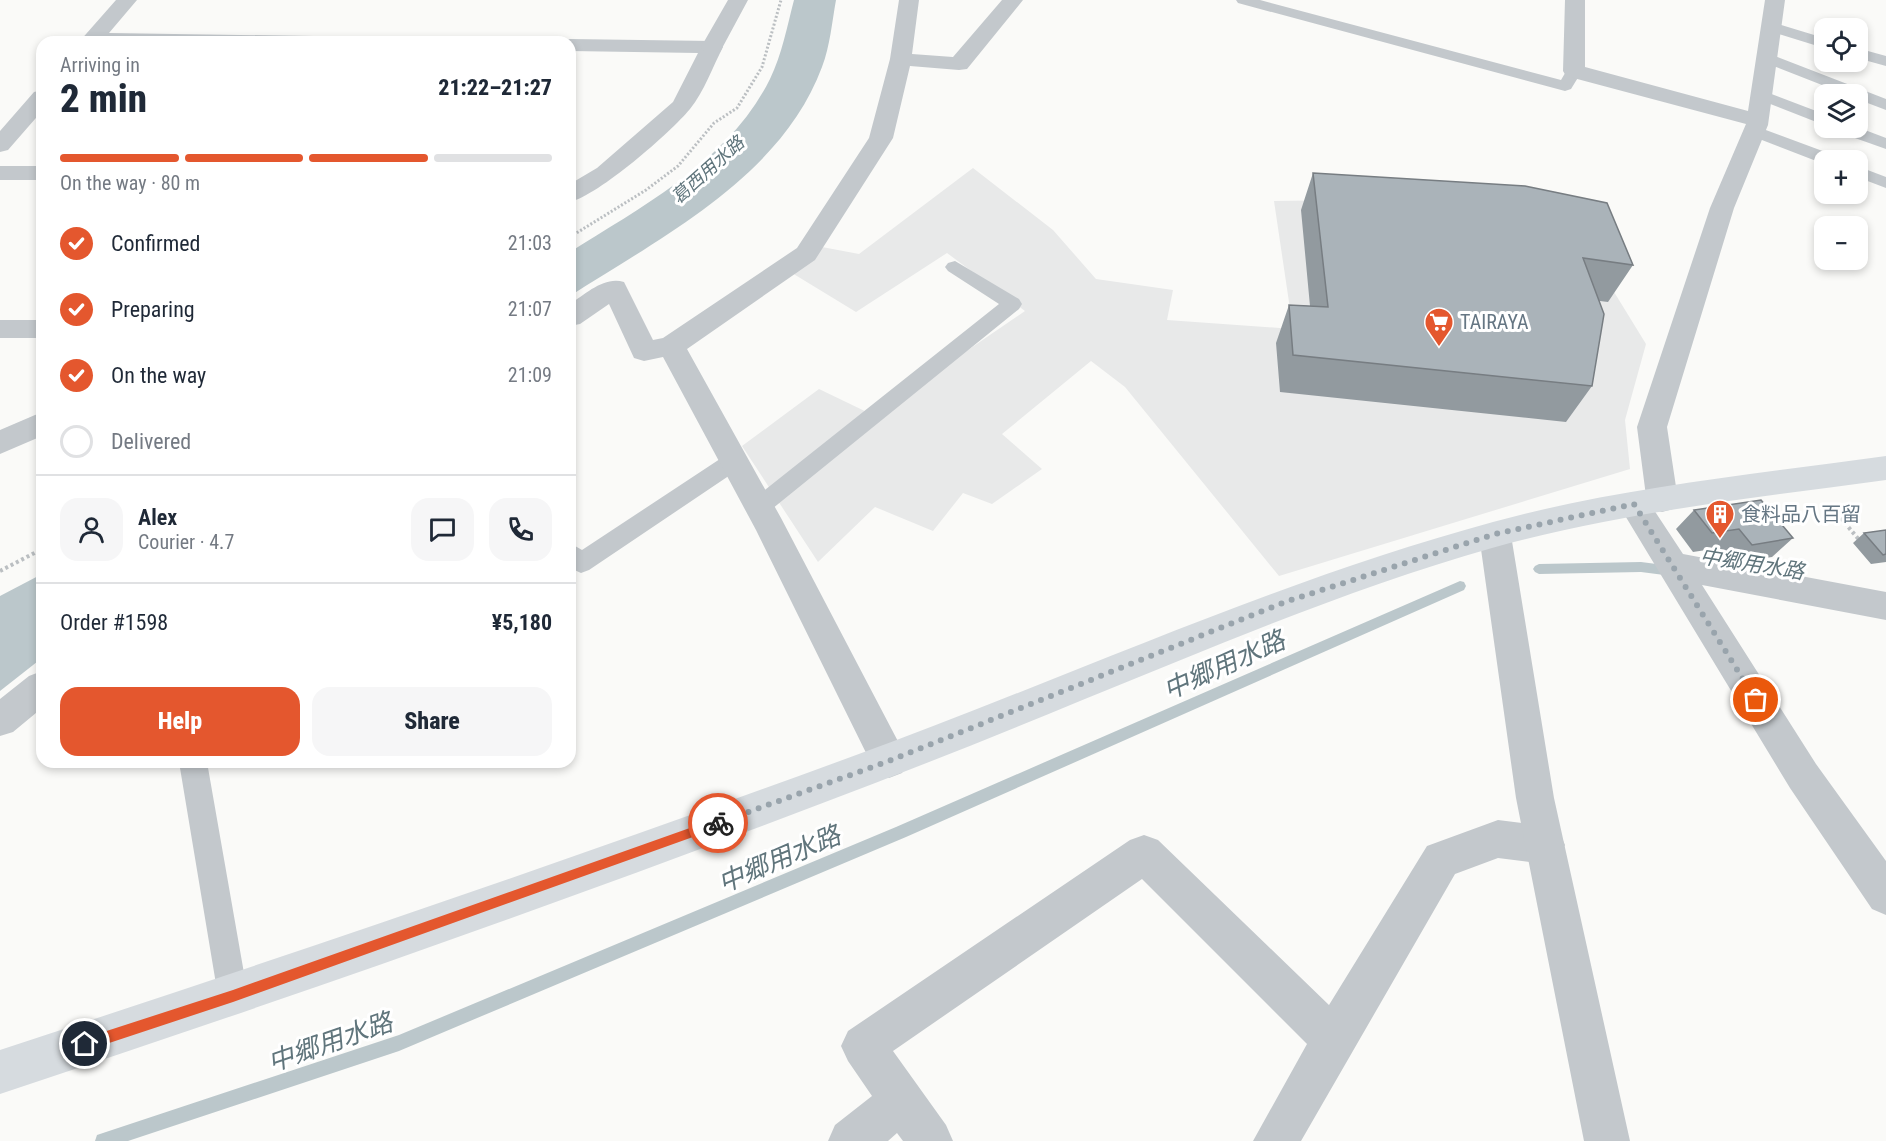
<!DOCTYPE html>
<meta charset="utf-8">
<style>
body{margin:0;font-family:"Roboto Condensed","Noto Sans JP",sans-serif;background:#f6f6f7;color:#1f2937;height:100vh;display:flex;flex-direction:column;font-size:22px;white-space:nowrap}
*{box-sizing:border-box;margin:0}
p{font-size:20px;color:#747a83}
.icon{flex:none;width:33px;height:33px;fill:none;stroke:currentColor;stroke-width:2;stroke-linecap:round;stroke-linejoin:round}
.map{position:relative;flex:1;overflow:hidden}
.sheet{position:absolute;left:36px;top:36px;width:540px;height:732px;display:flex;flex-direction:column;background:#fff;border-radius:18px;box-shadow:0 3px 9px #0003}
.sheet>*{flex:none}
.controls{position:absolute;left:1814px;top:18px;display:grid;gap:12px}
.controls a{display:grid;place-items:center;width:54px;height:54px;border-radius:12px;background:#fff;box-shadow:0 3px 9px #0003;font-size:30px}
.pin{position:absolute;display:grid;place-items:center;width:51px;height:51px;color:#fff;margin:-26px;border:3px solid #fff;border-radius:50%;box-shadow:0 2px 6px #0007}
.courier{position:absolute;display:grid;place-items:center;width:60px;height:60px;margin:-30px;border:4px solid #e4572e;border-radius:50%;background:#fff;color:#222;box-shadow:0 2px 8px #0007}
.summary em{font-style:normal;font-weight:800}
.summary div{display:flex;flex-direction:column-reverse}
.summary{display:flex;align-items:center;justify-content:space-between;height:102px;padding:0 24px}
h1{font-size:39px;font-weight:800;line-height:45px}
.bar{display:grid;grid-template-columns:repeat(4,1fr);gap:9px 6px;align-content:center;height:72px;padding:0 24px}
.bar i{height:8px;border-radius:4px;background:#e0e1e3}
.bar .on{background:#e4572e}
.bar p{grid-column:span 4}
.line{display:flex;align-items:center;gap:15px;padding:0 24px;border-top:2px solid #e0e1e3}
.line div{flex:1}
.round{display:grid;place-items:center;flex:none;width:63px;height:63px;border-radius:18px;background:#f6f6f7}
ol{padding:0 24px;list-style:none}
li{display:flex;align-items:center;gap:18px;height:66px}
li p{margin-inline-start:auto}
li .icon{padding:6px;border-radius:50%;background:#e4572e;color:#fff;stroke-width:4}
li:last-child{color:#747a83}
li i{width:33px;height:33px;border:3px solid #e0e1e3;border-radius:50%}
.action{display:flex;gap:12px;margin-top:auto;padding:12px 24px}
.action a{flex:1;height:69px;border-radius:18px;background:#e4572e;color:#fff;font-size:24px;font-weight:800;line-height:69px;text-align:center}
.action a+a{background:#f6f6f7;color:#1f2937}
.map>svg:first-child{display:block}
.built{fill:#e8e9e9}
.water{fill:#bbc7cb}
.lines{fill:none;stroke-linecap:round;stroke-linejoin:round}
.stream{fill:#bbc7cb;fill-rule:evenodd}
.path-far1{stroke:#bbbfc2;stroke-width:3;stroke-dasharray:2 2;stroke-linecap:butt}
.path{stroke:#bbbfc2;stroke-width:4;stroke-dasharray:3 3;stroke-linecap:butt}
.service{fill:#c3c8cc;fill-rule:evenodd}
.minor{fill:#c3c8cc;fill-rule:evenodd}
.tertiary{fill:#c3c8cc;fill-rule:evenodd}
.primary{fill:#d6dbdf;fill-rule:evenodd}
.wall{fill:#929a9f}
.building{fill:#aab3b9;stroke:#777d82;stroke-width:1.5}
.route{fill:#e4572e}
.done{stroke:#99a4ac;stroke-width:6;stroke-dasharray:0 10.8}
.labels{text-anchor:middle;stroke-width:6;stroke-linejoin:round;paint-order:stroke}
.far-water-label{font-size:18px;font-style:italic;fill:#60757c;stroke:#fff}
.poi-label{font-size:20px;fill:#657683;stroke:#fff;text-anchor:start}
.water-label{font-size:21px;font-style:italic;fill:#60757c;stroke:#fff}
.near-water-label{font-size:26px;font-style:italic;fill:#60757c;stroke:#fff}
</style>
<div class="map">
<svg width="1886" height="1141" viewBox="0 0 1886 1141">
<rect width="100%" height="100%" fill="#fafaf8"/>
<path class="built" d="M 973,168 L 1053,230 L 1096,279 L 1173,290 L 1167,320 L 1293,329 L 1274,201 L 1349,200 L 1576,230 L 1646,344 L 1625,420 L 1630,469 L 1279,576 L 1125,387 L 1091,361 L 1002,434 L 1042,469 L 992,504 L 963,493 L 933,531 L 875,507 L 818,562 L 742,446 L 819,389 L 873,415 L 1025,311 L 947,253 L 856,312 L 792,273 L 822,247 L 859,254 Z"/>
<path class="water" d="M 794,0 L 836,0 C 832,22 830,46 822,67 C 781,177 663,236 570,296 L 570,252 C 643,206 730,160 770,79 C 782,54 787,27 794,0 Z
M 42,574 L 42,658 L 0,691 L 0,596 Z"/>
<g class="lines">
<path class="stream" d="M 1641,562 L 1672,566 L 1676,568 L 1678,571 L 1676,574 L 1672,576 L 1641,572 L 1539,574 L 1535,572 L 1533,569 L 1535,566 L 1539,564 Z
M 1460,581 L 1464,582 L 1466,586 L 1464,590 L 906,837 L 399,1051 L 128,1141 L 95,1141 L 97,1135 L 103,1133 L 399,1035 L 896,827 Z"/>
<path class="path-far1" d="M 570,237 L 646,190 L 678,166 L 714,123 L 737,108 L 762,67 L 781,0"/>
<path class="path" d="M 1833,509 L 1861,542
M 0,571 L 42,549"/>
<path class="service" d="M 1236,0 L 1260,0 L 1561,80 L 1568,68 L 1574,66 L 1582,71 L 1571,89 L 1565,91 L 1238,3 Z
M 1771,22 L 1824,38 L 1824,48 L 1766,30 L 1763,27 Z
M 1857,48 L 1886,56 L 1886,66 L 1857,58 Z
M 1767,53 L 1886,99 L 1886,110 L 1857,99 L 1857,94 L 1845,94 L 1761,61 L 1759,58 Z
M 1761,90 L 1824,114 L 1824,125 L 1755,98 L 1753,95 L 1755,92 Z
M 1755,126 L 1836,156 L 1839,160 L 1824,160 L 1824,164 L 1749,135 L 1747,131 Z
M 1857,127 L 1886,138 L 1886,149 L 1838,132 L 1836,128 Z
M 1857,166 L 1886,177 L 1886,188 L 1857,177 Z
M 955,261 L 1019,299 L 1022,304 L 1019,309 L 767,513 L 759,516 L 751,513 L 748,507 L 751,501 L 999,304 L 948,271 L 945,267 L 948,263 Z
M 734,453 L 742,455 L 745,461 L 742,467 L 589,570 L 581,573 L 570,568 L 570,543 L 582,550 L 726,455 Z
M 179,762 L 207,762 L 248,996 L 244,1007 L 233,1011 L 222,1007 L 218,996 Z"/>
<path class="minor" d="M 116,0 L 137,0 L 109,33 L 314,36 L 321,38 L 325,42 L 79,42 Z
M 899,0 L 919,0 L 912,54 L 953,57 L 1002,0 L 1023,0 L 967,69 L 959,70 L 910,66 L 893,138 L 815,260 L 687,349 L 781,518 L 902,749 L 908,761 L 902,773 L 889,778 L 876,773 L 756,530 L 663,357 L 644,361 L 634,358 L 609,304 L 580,324 L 570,326 L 570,304 C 586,294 604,276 624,282 L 653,340 L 663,338 L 797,248 L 869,138 L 890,59 Z
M 1565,0 L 1585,0 L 1585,67 L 1748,111 L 1765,0 L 1785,0 L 1768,125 L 1734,208 L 1667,427 L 1678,500 L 1673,509 L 1662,512 L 1654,510 L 1683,554 L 1886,592 L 1886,620 L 1702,585 L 1816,764 L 1886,861 L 1886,915 L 1872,909 L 1790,788 L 1618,504 L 1623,495 L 1634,492 L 1646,496 L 1637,427 L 1710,208 L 1746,124 L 1566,76 L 1563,71 Z
M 570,39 L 712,41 L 720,42 L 723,47 C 713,66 704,92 690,109 C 670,133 599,195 570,202 L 570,184 L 597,168 L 673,102 L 698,53 L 570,51 L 570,42 L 561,42 Z
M 42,90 L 42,111 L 8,150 L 0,152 L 0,131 L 34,92 Z
M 0,166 L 42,166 L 42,180 L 0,180 Z
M 0,320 L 42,320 L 42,338 L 0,338 Z
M 42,412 L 42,436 L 0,454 L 0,430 Z
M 42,671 L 42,708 L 13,732 L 0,736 L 0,699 L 29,676 Z
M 1498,820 L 1545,826 L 1559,832 L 1565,845 L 1559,858 L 1545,864 L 1498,858 L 1455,874 L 1301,1141 L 1253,1141 L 1307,1044 L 1142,879 L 893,1051 L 946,1125 L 953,1141 L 903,1141 L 897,1133 L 888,1141 L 828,1141 L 835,1125 L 872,1096 L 848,1061 L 841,1046 L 848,1031 L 1130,840 L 1144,835 L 1158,840 L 1329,1005 L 1427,846 Z"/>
<path class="tertiary" d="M 728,0 L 748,0 L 720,52 L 704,52 L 701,47 Z
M 1495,522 L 1506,526 L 1511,535 L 1554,798 L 1630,1141 L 1584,1141 L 1516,798 L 1479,535 L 1484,526 Z"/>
<path class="primary" d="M 1886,456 L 1886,480 C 1754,498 1621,512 1492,548 C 1351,588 1216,646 1080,701 C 994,737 907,771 820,804 C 549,907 275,1003 0,1094 L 0,1050 C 284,957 567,861 848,758 C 1063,680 1272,582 1493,522 C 1621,487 1755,474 1886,456 Z"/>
</g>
<path class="wall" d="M 1313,173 L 1633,265 L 1608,302 L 1600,301 L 1592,386 L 1566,422 L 1280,392 L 1276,343 L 1289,305 L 1310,306 L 1301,210 Z
M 1694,510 L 1793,538 L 1772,557 L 1731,563 L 1719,548 L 1693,552 L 1676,529 Z
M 1886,530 L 1886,562 L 1871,564 L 1853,543 L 1864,533 Z"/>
<path class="building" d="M 1313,173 L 1525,186 L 1607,203 L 1633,265 L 1583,258 L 1604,314 L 1592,386 L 1293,355 L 1289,305 L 1328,307 Z
M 1761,500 L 1793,538 L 1752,545 L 1739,529 L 1712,533 L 1694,510 Z
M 1886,530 L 1886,554 L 1883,555 L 1864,533 Z"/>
<path class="route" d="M 718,818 L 724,823 L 718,828 L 233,1002 L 85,1051 L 78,1044 L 85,1038 L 233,990 Z"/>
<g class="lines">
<path class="done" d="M 718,823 L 889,761 L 1285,602 L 1495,534 L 1634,504 L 1756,700"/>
</g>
<defs>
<g id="supermarket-pin" transform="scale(1.5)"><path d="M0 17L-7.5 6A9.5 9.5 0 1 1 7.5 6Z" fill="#e4572e" stroke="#fff"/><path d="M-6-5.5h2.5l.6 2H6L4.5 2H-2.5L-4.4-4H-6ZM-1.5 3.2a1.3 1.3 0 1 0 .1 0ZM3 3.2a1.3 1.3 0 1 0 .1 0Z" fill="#fff"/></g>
<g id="building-pin" transform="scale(1.5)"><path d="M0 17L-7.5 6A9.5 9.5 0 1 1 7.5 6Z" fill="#e4572e" stroke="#fff"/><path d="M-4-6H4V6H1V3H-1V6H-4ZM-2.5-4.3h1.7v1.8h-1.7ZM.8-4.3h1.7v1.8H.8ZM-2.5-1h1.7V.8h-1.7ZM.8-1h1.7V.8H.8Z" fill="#fff"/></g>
</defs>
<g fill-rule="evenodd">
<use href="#supermarket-pin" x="1439" y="322"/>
<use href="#building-pin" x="1720" y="514"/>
</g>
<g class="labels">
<g class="far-water-label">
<text transform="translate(708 170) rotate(-42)" y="6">葛西用水路</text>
</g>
<g class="poi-label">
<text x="1460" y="329">TAIRAYA</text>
<text x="1741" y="521">食料品八百留</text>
</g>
<g class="water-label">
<text transform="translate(1752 564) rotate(9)" y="7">中郷用水路</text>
</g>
<g class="near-water-label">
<text transform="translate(1224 665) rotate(-24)" y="9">中郷用水路</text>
<text transform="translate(779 859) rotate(-23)" y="9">中郷用水路</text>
<text transform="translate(330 1042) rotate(-19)" y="9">中郷用水路</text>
</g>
</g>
</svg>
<div class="controls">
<a><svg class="icon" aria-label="locate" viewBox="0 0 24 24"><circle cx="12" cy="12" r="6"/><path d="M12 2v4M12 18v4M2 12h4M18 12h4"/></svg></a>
<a><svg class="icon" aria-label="layers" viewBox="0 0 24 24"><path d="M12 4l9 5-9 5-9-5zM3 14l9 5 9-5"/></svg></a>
<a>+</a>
<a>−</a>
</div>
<div class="pin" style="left:1756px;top:700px;background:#ea580c"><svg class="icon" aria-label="bag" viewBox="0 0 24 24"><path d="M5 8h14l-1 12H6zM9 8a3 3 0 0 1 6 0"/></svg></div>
<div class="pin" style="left:85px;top:1044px;background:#1f2937"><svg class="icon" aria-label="home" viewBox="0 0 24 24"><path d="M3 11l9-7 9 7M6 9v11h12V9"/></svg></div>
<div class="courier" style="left:718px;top:823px"><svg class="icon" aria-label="bike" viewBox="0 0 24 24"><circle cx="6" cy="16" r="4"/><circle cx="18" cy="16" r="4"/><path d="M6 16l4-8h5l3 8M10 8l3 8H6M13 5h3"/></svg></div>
<section class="sheet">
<div class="summary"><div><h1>2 min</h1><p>Arriving in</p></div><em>21:22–21:27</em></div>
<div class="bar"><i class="on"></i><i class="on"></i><i class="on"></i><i></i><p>On the way · 80 m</p></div>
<ol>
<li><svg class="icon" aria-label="check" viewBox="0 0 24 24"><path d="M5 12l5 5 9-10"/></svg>Confirmed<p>21:03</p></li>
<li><svg class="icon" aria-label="check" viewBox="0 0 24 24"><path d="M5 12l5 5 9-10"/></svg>Preparing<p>21:07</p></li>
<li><svg class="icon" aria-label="check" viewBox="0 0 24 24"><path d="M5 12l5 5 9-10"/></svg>On the way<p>21:09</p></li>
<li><i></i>Delivered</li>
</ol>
<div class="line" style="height:108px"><a class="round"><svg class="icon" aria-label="person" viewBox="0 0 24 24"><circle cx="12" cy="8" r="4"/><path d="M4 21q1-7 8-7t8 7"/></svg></a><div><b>Alex</b><p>Courier · 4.7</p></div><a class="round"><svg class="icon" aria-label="chat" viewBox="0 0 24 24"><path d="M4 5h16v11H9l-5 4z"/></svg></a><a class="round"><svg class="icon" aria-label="phone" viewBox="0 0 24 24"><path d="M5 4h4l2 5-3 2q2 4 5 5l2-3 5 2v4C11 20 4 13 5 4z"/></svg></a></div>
<div class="line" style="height:78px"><div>Order #1598</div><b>¥5,180</b></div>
<div class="action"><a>Help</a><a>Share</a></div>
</section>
</div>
